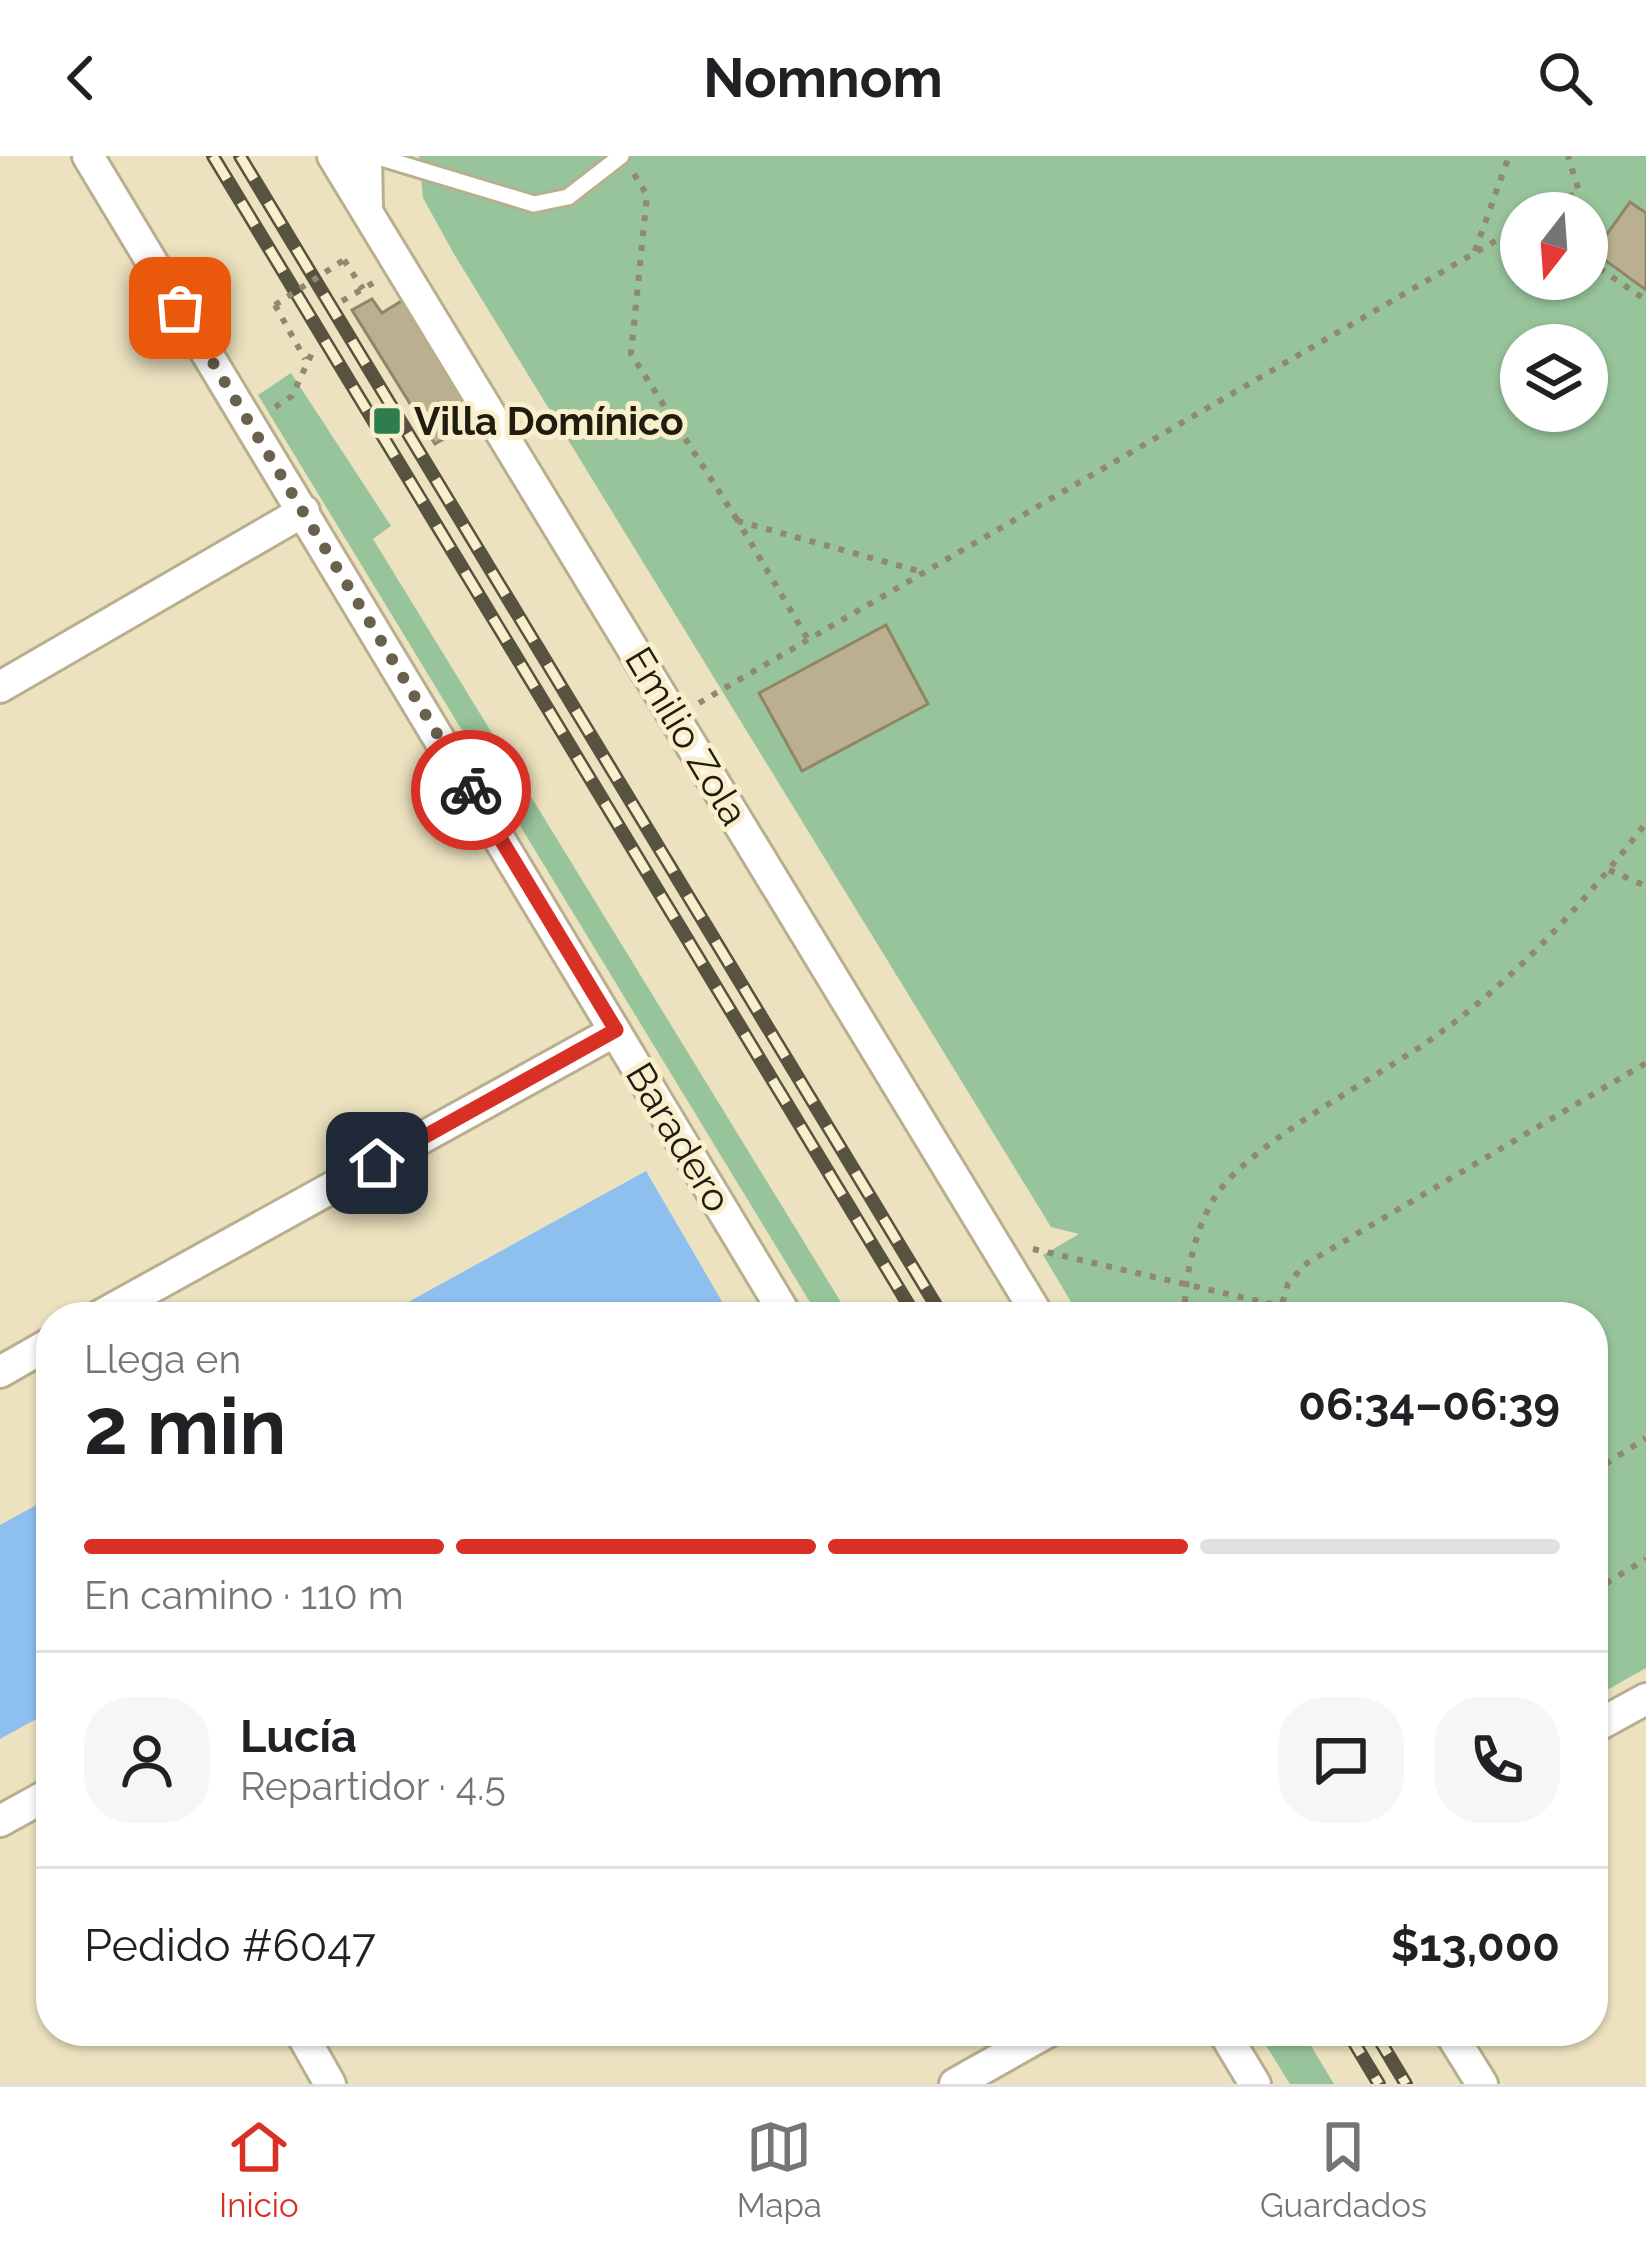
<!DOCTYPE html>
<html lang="es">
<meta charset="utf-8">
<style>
body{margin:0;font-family:Raleway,sans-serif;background:#f6f6f6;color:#202124;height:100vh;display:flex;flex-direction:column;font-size:45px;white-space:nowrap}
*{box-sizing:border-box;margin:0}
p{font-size:39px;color:#757577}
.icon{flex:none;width:66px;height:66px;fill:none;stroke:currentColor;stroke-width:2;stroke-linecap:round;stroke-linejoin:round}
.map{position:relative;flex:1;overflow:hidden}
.side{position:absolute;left:36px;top:1146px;width:1572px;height:744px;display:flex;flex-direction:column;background:#fff;border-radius:48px;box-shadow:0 3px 9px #0004}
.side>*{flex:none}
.needle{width:78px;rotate:197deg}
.fabs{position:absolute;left:1500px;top:36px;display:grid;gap:24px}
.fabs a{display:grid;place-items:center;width:108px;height:108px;border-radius:50%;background:#fff;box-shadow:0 3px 9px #0004;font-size:60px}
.pin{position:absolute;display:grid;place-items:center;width:102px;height:102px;color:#fff;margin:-51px;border-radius:24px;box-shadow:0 6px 18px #0006}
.courier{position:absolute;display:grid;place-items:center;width:120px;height:120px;margin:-60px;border:9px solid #d93025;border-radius:50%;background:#fff;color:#222;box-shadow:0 3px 15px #0007}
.headline em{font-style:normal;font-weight:700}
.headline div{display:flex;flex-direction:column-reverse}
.headline{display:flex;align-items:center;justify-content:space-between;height:204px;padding:0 48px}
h1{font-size:78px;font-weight:700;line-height:90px}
.bar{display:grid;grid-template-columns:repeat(4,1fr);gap:18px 12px;align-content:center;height:144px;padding:0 48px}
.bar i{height:15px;border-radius:9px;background:#e0e0e0}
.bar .current{background:#d93025}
.bar p{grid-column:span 4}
.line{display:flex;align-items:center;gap:30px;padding:0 48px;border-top:3px solid #e0e0e0}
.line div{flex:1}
.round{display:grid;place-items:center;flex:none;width:126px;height:126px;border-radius:48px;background:#f6f6f6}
header{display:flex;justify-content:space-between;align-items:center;height:156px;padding:0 48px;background:#fff;font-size:54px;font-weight:700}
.menu{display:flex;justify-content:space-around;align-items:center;height:168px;border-top:3px solid #e0e0e0;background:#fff;font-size:33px;color:#757577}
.menu a{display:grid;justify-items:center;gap:6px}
.menu .current{color:#d93025}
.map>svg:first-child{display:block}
.green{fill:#97c49b;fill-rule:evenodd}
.water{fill:#8ec0ef}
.building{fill:#bab08f;stroke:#908666;stroke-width:3}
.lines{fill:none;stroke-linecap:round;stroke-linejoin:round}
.lane-casing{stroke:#b9af8e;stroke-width:21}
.street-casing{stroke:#b9af8e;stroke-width:36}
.path{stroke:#908970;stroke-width:6;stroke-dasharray:6 9;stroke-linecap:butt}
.lane{stroke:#fff;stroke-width:15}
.street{stroke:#fff;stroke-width:30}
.rail-casing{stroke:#585340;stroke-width:14}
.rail{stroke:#f9efcc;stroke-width:9;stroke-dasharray:27;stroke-linecap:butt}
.path-bridge{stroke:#908970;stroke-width:6;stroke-dasharray:6 9;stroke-linecap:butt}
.done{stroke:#67614d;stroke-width:12;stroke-dasharray:0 21.6}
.route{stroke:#d93025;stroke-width:15}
.poi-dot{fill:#2d7d4d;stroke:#f9efcc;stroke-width:4.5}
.labels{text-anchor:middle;stroke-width:10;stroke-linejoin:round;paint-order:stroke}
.poi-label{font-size:39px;font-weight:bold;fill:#201c10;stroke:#f9efcc;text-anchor:start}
.street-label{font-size:39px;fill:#201c10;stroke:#f9efcc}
</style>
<header><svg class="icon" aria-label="back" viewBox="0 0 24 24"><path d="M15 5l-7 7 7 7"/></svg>Nomnom<svg class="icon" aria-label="search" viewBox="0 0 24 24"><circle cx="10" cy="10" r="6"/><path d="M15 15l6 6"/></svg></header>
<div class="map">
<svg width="1646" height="1928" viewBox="0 0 1646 1928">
<rect width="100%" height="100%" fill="#ece2bf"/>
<path class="green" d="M 419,0 L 1646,0 L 1646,1512 L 1593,1542 L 1593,1161 L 1080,1161 L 1043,1099 L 1079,1078 L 1051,1071 L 454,98 L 423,42 ZM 1521,57 L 1587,57 L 1587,123 L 1521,123 ZM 1521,189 L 1587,189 L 1587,255 L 1521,255 Z
M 291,217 L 391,370 L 373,383 L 850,1161 L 819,1161 L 258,239 Z
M 1257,1875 L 1302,1875 L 1334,1928 L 1290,1928 Z"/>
<path class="water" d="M 646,1015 L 731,1161 L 381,1161 Z
M 51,1341 L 51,1555 L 0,1583 L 0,1369 Z"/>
<path class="building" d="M 1630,46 L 1646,57 L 1646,134 L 1594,96 Z
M 372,143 L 382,157 L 403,144 L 477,263 L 435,288 L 352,154 Z
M 886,469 L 928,548 L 802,615 L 759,537 Z"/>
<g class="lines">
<g class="lane-casing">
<path id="lane" d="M 375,0 L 534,48 L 568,41 L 621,0"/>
</g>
<g class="street-casing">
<path id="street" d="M 88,0 L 787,1161
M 333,0 L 1039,1161
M 366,0 L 367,52
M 0,531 L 304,355
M 98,1161 L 615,875
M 0,1216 L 51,1187
M 1593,1572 L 1646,1543
M 0,1665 L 51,1637
M 300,1875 L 330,1928
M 1223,1875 L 1255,1928
M 1449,1875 L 1482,1928
M 955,1928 L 1049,1875"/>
</g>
<path class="path" d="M 634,18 L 647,39 L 631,198 L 738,365
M 1543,57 L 1579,35 L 1568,0
M 1475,95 L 1509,0
M 344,104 L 363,133
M 1587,104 L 1646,144
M 342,145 L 373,127
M 275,149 L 305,203
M 275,251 L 292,240 L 312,197
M 807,482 L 738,365 L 922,416
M 699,547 L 1521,70
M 1609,714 L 1646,730
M 1033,1093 L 1280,1150
M 1185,1161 C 1183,1125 1196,1068 1217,1038 C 1252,986 1378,921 1433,882 C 1517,822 1583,748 1646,667
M 1278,1161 L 1288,1128 L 1304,1109 L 1646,907
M 1593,1316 L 1646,1282
M 1593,1435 L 1646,1403"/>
<use href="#lane" class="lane"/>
<use href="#street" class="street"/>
<g class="rail-casing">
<path id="rail" d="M 213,0 L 916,1161
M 240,0 L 943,1161
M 1347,1875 L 1379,1928
M 1374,1875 L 1406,1928"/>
</g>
<use href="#rail" class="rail"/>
<path class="path-bridge" d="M 275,149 L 344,104"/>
</g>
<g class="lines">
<path class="done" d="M 180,152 L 471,634"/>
<path class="route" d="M 377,1007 L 616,874 L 471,634"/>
</g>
<rect class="poi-dot" x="372" y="250" width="30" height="30" rx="6"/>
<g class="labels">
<g class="poi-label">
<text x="414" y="279">Villa Domínico</text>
</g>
<g class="street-label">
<text transform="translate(687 580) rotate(59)" y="14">Emilio Zola</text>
<text transform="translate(679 981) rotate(59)" y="14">Baradero</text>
</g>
</g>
</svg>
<div class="fabs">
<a><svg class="needle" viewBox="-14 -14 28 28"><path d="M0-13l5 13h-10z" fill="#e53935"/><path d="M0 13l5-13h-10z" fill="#757577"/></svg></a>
<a><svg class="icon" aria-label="layers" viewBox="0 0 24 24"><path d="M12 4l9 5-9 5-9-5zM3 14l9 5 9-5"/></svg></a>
</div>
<div class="pin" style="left:180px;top:152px;background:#ea580c"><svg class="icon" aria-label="bag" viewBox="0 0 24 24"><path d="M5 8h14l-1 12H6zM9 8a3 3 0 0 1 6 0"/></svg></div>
<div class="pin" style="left:377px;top:1007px;background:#1f2937"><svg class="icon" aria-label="home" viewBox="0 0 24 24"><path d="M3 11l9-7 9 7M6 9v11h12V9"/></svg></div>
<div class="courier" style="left:471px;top:634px"><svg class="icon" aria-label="bike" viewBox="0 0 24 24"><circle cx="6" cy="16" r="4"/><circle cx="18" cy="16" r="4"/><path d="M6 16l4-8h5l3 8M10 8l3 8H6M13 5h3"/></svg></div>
<section class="side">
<div class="headline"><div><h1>2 min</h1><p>Llega en</p></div><em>06:34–06:39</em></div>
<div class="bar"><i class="current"></i><i class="current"></i><i class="current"></i><i></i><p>En camino · 110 m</p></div>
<div class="line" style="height:216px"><a class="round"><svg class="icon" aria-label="person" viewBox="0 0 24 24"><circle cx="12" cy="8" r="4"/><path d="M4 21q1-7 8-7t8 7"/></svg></a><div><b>Lucía</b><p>Repartidor · 4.5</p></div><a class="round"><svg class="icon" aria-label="chat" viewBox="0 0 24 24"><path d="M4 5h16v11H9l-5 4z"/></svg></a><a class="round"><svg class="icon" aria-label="phone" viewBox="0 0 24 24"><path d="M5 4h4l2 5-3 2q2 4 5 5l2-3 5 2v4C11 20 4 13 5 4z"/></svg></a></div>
<div class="line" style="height:156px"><div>Pedido #6047</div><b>$13,000</b></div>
</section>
</div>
<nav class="menu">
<a class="current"><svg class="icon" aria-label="home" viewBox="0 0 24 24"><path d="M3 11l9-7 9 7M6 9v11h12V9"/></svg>Inicio</a>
<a><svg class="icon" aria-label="map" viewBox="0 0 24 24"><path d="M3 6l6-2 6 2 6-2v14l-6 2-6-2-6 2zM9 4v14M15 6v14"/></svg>Mapa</a>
<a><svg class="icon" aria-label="saved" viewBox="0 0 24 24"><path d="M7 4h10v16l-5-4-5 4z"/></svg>Guardados</a>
</nav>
